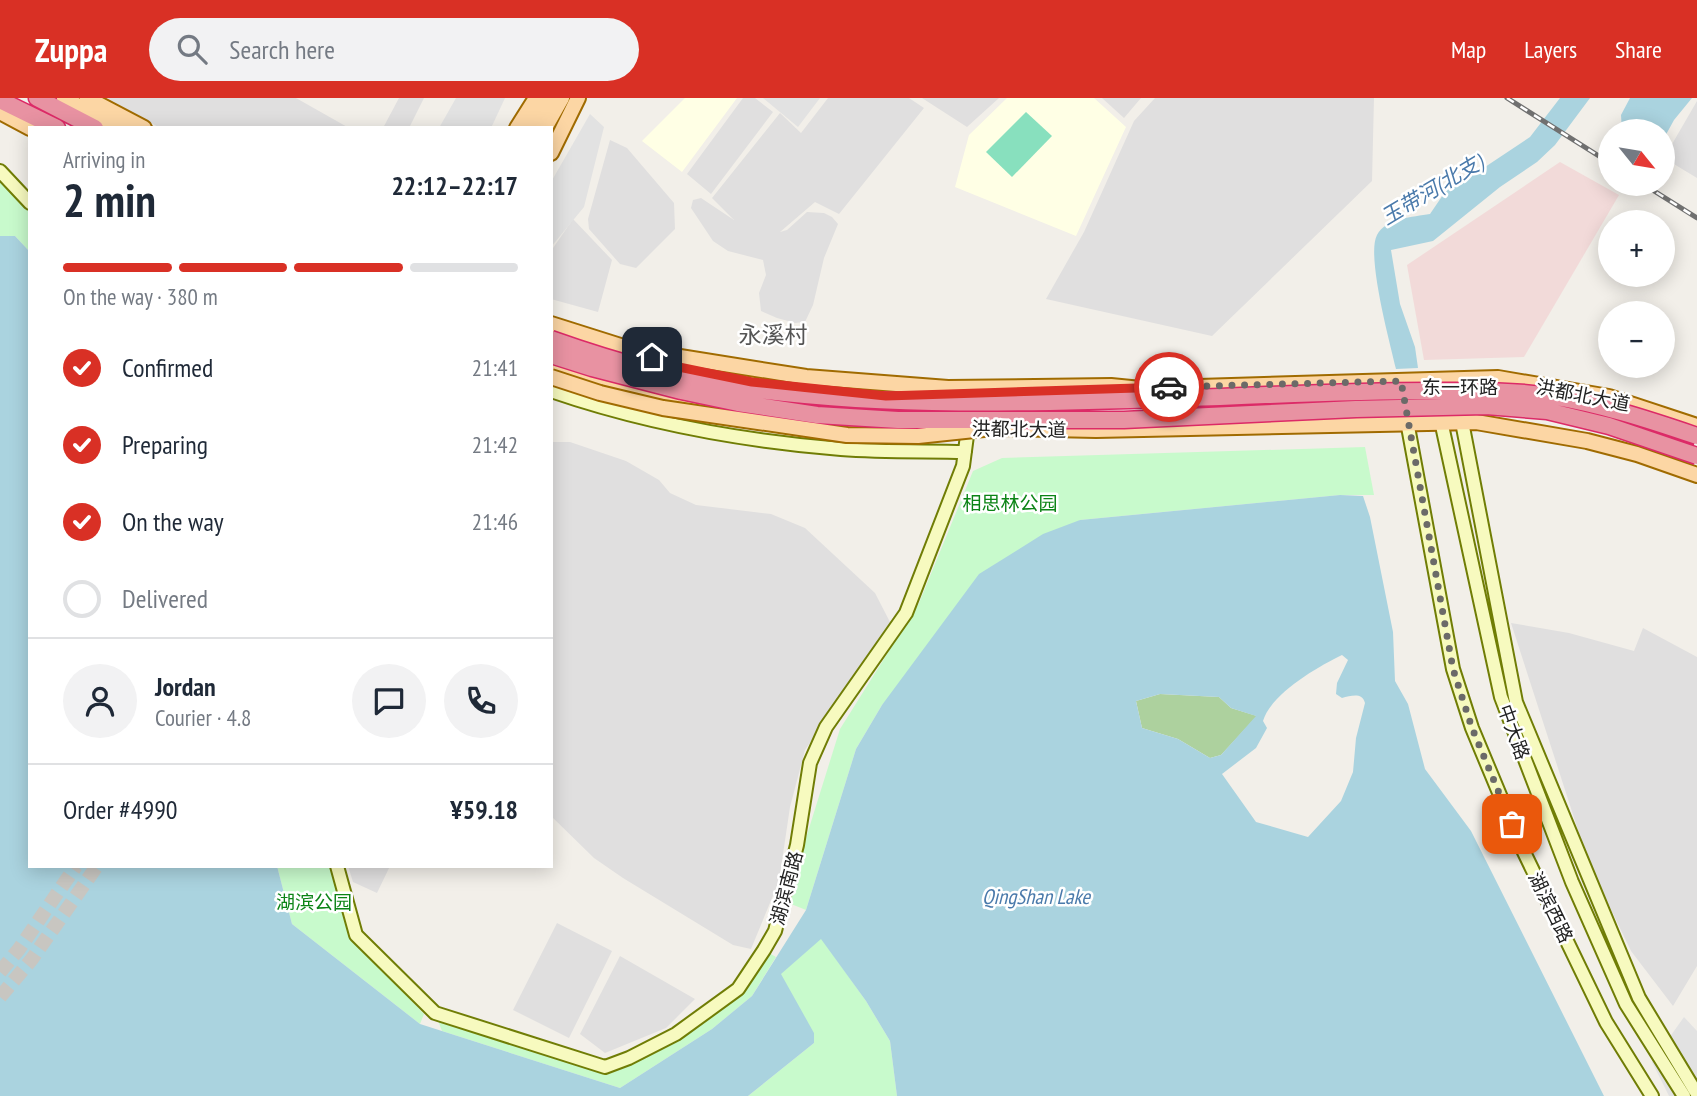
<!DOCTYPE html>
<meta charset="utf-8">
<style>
body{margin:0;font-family:"PT Sans Narrow","Noto Sans SC",sans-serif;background:#f2f2f3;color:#1f2937;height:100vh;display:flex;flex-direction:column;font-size:26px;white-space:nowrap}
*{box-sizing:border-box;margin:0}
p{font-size:23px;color:#747a83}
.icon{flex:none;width:38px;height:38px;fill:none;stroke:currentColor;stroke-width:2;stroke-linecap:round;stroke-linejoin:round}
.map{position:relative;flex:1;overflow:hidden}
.side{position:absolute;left:28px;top:28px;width:525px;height:742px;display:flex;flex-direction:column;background:#fff;border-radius:0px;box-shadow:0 4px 18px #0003}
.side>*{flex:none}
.needle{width:46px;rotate:120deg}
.buttons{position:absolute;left:1598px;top:21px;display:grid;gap:14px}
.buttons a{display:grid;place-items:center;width:77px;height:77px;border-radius:50%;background:#fff;box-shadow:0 4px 18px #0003;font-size:35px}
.pin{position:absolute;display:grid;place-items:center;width:60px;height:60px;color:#fff;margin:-30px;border-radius:14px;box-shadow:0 4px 10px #0006}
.courier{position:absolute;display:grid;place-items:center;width:70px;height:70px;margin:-35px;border:5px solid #d93025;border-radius:50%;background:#fff;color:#222;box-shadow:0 2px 9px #0007}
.head em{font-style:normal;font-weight:600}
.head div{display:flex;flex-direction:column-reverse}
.head{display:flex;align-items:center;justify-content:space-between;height:119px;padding:0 35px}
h1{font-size:46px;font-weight:600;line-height:52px}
.bar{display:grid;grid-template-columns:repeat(4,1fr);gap:10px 7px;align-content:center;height:84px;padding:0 35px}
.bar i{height:9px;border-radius:5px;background:#e0e1e3}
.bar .current{background:#d93025}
.bar p{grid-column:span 4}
.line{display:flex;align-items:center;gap:18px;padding:0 35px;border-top:2px solid #e0e1e3}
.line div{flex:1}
.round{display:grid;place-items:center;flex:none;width:74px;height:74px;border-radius:37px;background:#f2f2f3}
ol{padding:0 35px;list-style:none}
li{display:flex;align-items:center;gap:21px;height:77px}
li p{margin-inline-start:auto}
li .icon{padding:7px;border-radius:50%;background:#d93025;color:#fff;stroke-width:4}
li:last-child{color:#747a83}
li i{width:38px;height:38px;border:4px solid #e0e1e3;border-radius:50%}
header{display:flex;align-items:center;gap:42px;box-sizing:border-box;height:98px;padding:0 35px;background:#d93025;color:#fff}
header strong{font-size:33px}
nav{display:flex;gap:38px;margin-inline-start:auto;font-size:24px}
.search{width:490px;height:63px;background:#f2f2f3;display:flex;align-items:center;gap:18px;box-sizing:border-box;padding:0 24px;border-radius:38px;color:#747a83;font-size:26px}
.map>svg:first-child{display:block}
.residential{fill:#e0dfdf}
.commercial{fill:#f2dad9}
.education{fill:#ffffe5}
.forest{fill:#add19e}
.park{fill:#c8facc}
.pitch{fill:#88e0be}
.parking{fill:#e2e2e2}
.water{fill:#aad3df;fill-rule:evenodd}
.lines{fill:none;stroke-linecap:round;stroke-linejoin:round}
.primary-tunnel{stroke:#c8c6c1;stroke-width:14;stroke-dasharray:14 7;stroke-linecap:butt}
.secondary-casing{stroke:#707d05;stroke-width:16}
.primary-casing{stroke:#a06b00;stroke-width:18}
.highway-casing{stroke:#dc2a67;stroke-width:19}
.secondary{stroke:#f7fabf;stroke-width:12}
.primary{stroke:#fcd6a4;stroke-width:14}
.highway{stroke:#e892a2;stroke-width:16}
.rail-casing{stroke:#707070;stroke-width:5}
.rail{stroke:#fff;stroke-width:2.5;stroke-dasharray:8;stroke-linecap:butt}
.primary-bridge-casing{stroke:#a06b00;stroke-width:18;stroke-linecap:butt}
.highway-bridge-casing{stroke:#dc2a67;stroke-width:19;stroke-linecap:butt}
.primary-bridge{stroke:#fcd6a4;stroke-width:14}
.highway-bridge{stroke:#e892a2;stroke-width:16}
.done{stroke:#6b6a68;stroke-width:7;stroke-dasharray:0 12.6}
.route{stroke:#d93025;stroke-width:9}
.labels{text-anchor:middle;stroke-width:5;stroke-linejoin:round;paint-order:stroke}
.street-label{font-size:19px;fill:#222;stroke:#fff}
.park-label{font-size:19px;fill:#0c8416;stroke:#fff}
.water-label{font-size:21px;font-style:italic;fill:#4a7aab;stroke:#fff}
.quarter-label{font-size:23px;fill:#555;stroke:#fff}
</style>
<header>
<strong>Zuppa</strong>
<div class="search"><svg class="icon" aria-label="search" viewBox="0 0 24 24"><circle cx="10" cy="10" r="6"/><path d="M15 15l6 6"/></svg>Search here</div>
<nav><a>Map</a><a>Layers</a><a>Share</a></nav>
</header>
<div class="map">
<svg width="1697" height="998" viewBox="0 0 1697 998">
<rect width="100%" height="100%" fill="#f2efe9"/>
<path class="residential" d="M 107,0 L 296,0 L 349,30 L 160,30 Z
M 399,0 L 424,0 L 409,30 L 383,30 Z
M 743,0 L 755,0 L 773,14 L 711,96 L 687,76 Z
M 828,0 L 909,0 L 924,10 L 839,116 L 815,104 L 780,134 L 787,132 L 807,114 L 824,115 L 832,119 L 838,126 L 824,160 L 813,207 L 805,224 L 795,225 L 777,220 L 761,213 L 759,195 L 766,177 L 763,162 L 728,153 L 713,143 L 691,110 L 693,102 L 701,100 L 734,122 L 712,100 L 780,15 L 801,35 Z
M 922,0 L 999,0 L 967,29 Z
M 1102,0 L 1141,0 L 1124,20 Z
M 1155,0 L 1374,0 L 1372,83 L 1212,238 L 1046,201 L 1084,134 L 1134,23 Z
M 1697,3 L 1697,80 L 1664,60 Z
M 610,42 L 627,50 L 674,105 L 675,131 L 636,170 L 620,166 L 589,131 L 588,121 Z
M 573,121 L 612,162 L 598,214 L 551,201 L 551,153 Z
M 551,344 L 570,344 L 626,363 L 659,382 L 670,395 L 696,407 L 771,416 L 805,430 L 875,495 L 891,526 L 805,652 L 790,709 L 779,783 L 751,851 L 733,847 L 623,780 L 594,760 L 551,718 Z
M 1511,525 L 1569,535 L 1634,553 L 1643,530 L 1697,559 L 1697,868 L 1673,908 L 1631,853 L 1589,766 Z
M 348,768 L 390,768 L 377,795 L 353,784 Z
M 557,825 L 612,853 L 569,940 L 513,912 Z
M 620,858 L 695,901 L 666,930 L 605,955 L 580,936 Z"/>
<path class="commercial" d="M 1560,64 L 1619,97 L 1524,259 L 1424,262 L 1407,167 Z"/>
<path class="education" d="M 685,0 L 737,0 L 682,74 L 642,43 Z
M 1007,0 L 1094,0 L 1126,29 L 1076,138 L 955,89 L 969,37 Z"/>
<path class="forest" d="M 1160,596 L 1219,599 L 1231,610 L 1257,618 L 1221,657 L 1210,660 L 1178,641 L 1142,630 L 1136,603 Z"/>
<path class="park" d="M 0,83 L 30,115 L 30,154 L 15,138 L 0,138 Z
M 1365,349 L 1374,397 L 1340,397 L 1080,422 L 882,607 L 856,651 L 806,812 L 786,804 L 840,631 L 919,505 L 973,373 L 1002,360 Z
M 277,768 L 333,768 L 353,841 L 424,916 L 420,926 L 292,826 Z
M 821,840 L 866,903 L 890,943 L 897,998 L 748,998 L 814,945 L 813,934 L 780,876 Z
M 764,852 L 776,859 L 752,898 L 712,931 L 620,990 L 442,933 L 435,915 L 606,969 L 629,960 L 738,891 Z"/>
<path class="pitch" d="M 1026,14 L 1052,38 L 1012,79 L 986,54 Z"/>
<path class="parking" d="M 456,0 L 505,0 L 491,30 L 439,30 Z
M 763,0 L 820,0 L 798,29 Z
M 590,16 L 604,29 L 584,109 L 551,149 L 551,84 Z
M 1684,919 L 1697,933 L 1697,998 L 1669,998 L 1652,964 Z"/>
<path class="water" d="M 1560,0 L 1590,0 L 1555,47 L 1537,64 L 1500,89 L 1433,143 L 1391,152 L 1400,206 L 1415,249 L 1418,270 L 1396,271 C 1390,245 1366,157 1377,137 C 1386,120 1413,119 1430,116 L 1447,91 L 1479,73 L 1530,39 Z
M 1630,0 L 1692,0 L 1674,22 L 1663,42 L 1662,33 L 1622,33 L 1621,17 Z
M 0,138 L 15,138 L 30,154 L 30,768 L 277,768 L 292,826 L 420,926 L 620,990 L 712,931 L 752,898 L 806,812 L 856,651 L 882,607 L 979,476 L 1043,436 L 1080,422 L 1340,397 L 1363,398 L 1370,419 L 1393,534 L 1395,583 L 1408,606 L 1425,671 L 1471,733 L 1604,998 L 897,998 L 890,943 L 866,903 L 821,841 L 781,876 L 814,935 L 814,945 L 748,998 L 0,998 ZM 1342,557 L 1348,562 L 1337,585 L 1336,596 L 1342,600 C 1351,598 1362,594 1365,605 L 1356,640 L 1353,674 L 1341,703 L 1308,739 L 1256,724 L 1222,676 L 1256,650 L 1267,630 L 1263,623 C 1271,596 1317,569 1342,557 ZM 1160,596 L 1219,599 L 1231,610 L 1256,618 L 1221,657 L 1210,660 L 1178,641 L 1142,630 L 1136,603 Z"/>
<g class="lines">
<path class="primary-tunnel" d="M 0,874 L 19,851 L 76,768
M 0,899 L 32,861 L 97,768"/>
<g class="secondary-casing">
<path id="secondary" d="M 0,73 L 30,105
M 551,293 C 644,325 743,343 841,351 C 882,354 923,353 965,354
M 1406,318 L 1453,571 L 1472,630 L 1522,750 L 1606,924 L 1652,998
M 1441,323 L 1501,599 L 1572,784 L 1626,906 L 1684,998
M 1462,324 L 1516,604 L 1639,900 L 1697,996
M 337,768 L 356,837 L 435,915 L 605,969 L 629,960 L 676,936 L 738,891 L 764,852 L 775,833 L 797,747 L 810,665 L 826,629 L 906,515 L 963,368 L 968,330"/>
</g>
<g class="primary-casing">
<path id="primary" d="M 64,0 L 119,30
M 87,0 L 144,30
M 0,14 L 30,30
M 517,30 L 536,0
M 531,30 L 548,0
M 545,30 L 562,0
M 551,55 L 578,0
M 551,226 L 630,251 L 675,268 L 751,284
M 551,271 L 644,299 L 689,307
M 1166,290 L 1498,280 L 1609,299 L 1697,328
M 781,321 L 904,329
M 1001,330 L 1096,332 L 1476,324 L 1587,343 L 1637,356 L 1697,377"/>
</g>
<g class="highway-casing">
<path id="highway" d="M 37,0 L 95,30
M 0,2 L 57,30"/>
</g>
<use href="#secondary" class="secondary"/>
<use href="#primary" class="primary"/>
<use href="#highway" class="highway"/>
<g class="rail-casing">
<path id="rail" d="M 1507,0 L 1610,65
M 1643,86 L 1697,120"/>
</g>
<use href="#rail" class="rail"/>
<g class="primary-bridge-casing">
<path id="primary-bridge" d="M 630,251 L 806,279 L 948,290 L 1111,288 L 1181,295
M 551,279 L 600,295 L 663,310 L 847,337 L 918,338 L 1012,328"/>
</g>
<g class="highway-bridge-casing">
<path id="highway-bridge" d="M 551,241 C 613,263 678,282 743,290 C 901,312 1060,304 1220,299 C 1289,296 1359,293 1429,293 C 1470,293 1511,292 1551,298 C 1601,306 1650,322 1697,338
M 551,257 L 592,270 L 681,293 L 738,305 L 817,317 L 898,322 L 1124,322 L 1356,311 L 1486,308 L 1547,313 L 1609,328 L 1697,358"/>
</g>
<use href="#primary-bridge" class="primary-bridge"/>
<use href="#highway-bridge" class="highway-bridge"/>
</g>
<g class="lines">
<path class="done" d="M 1169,289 L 1401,283 L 1453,571 L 1472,630 L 1512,726"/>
<path class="route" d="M 652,259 L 674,268 L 752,284 L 886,298 L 1169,289"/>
</g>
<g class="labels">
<g class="street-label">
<text x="1460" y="296">东一环路</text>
<text transform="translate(1583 297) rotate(11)" y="7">洪都北大道</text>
<text transform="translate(1019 331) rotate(1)" y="7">洪都北大道</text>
<text transform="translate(1514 634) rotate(70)" y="7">中大路</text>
<text transform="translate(786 790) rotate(-75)" y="7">湖滨南路</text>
<text transform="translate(1551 809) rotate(64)" y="7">湖滨西路</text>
</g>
<g class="park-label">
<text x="1010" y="412">相思林公园</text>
<text x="314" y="811">湖滨公园</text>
</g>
<g class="water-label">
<text transform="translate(1432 92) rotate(-31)" y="7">玉带河(北支)</text>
<text x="1036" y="806">QingShan Lake</text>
</g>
<g class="quarter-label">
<text x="773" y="245">永溪村</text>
</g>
</g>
</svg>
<div class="buttons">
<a><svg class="needle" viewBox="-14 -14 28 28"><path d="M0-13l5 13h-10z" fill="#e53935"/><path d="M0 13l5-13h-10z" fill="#747a83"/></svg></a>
<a>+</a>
<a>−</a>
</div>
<div class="pin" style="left:1512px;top:726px;background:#ea580c"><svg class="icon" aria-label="bag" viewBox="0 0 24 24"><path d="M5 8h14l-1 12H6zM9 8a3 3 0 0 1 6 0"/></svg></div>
<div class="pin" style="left:652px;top:259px;background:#1f2937"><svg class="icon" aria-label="home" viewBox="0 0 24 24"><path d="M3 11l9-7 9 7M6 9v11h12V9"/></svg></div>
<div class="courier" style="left:1169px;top:289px"><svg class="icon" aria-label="car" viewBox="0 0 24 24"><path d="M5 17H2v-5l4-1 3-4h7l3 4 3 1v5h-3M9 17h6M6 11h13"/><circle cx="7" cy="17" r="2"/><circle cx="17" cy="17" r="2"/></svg></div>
<section class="side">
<div class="head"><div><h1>2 min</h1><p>Arriving in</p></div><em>22:12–22:17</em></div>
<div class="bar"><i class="current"></i><i class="current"></i><i class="current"></i><i></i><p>On the way · 380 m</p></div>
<ol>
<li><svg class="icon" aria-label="check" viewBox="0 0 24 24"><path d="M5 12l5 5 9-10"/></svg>Confirmed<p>21:41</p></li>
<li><svg class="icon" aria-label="check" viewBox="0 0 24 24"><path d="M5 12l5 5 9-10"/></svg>Preparing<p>21:42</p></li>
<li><svg class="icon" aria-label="check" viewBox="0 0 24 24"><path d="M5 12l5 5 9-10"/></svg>On the way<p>21:46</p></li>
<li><i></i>Delivered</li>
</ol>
<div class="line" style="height:126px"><a class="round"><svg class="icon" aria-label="person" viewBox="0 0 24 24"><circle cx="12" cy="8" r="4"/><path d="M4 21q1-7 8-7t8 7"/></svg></a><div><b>Jordan</b><p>Courier · 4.8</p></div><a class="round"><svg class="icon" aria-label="chat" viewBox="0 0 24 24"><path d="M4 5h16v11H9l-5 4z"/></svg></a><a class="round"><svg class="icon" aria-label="phone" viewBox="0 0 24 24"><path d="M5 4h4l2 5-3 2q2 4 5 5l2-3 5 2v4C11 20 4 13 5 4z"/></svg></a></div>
<div class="line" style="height:91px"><div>Order #4990</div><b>¥59.18</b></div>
</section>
</div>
